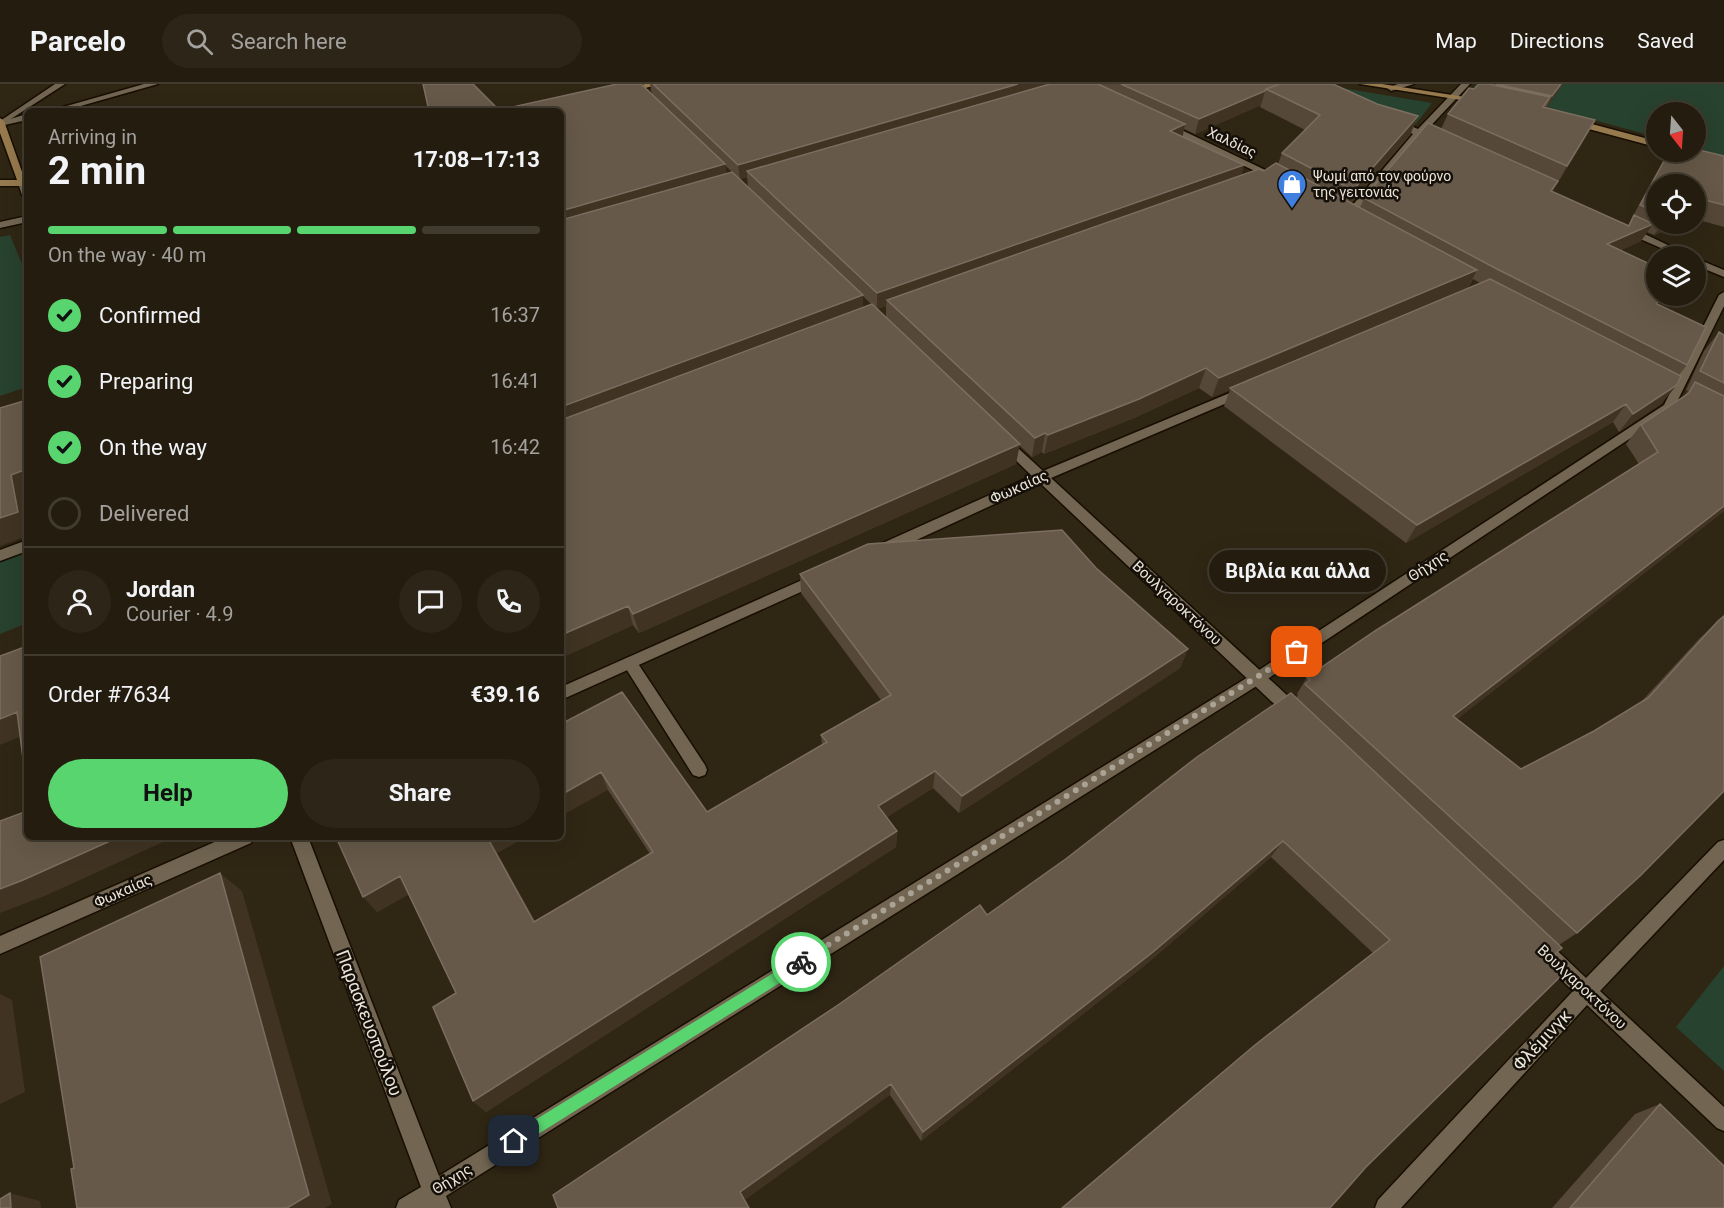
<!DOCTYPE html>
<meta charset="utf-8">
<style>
body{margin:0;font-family:Roboto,sans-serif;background:#2c2518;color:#f1f3f6;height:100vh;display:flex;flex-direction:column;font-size:22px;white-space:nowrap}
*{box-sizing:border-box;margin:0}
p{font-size:20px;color:#a3a19e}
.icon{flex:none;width:33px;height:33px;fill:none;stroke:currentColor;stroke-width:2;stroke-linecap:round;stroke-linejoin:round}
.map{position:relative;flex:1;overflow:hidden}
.details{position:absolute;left:24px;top:24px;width:540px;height:732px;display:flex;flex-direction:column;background:#241c0f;border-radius:9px;box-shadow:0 6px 24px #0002,0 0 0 2px #413a2f}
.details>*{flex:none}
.needle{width:39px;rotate:163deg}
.tools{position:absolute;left:1646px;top:18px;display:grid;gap:12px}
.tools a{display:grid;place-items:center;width:60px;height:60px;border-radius:50%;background:#241c0f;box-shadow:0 6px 24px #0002,0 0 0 2px #413a2f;font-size:30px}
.pin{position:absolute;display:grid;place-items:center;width:51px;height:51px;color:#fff;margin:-26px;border-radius:12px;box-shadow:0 3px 9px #0006}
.courier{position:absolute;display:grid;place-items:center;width:60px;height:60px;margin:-30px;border:4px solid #59d56f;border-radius:50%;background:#fff;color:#222;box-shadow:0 2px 8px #0007}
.bubble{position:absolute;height:42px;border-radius:21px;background:#241c0f;box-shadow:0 6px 24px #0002,0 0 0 2px #413a2f;font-size:20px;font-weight:700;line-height:42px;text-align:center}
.overview em{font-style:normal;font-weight:700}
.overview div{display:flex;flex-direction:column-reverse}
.overview{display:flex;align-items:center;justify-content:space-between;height:102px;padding:0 24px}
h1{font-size:39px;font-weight:700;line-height:45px}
.bar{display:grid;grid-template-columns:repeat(4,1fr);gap:9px 6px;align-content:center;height:72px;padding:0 24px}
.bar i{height:8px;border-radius:4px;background:#413a2f}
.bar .active{background:#59d56f}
.bar p{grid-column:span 4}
.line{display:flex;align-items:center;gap:15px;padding:0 24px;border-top:2px solid #413a2f}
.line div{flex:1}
.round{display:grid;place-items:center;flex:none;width:63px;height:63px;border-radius:32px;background:#2c2518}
ol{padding:0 24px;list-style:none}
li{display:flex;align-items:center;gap:18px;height:66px}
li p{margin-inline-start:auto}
li .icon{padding:6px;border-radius:50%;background:#59d56f;color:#111;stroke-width:4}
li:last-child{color:#a3a19e}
li i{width:33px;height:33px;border:3px solid #413a2f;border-radius:50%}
.button{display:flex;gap:12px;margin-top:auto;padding:12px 24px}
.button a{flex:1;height:69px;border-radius:36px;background:#59d56f;color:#111;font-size:24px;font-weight:700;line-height:69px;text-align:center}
.button a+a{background:#2c2518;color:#f1f3f6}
header{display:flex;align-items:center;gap:36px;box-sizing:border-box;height:84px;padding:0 30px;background:#241c0f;border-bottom:2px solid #413a2f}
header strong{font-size:28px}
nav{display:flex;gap:33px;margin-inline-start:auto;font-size:21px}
.search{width:420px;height:54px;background:#2c2518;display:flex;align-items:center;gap:15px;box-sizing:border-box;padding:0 21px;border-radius:33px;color:#a3a19e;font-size:22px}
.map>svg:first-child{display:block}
.green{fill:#27422e}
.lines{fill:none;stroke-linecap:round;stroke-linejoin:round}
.service-casing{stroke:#180e01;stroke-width:3}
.pedestrian-casing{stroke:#180e01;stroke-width:3}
.minor-casing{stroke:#180e01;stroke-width:3}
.tertiary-casing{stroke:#180e01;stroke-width:3}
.secondary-casing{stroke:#180e01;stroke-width:3}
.service{fill:#726652;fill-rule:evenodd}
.pedestrian{fill:#726652;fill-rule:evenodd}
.minor{fill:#726652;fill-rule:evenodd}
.tertiary{fill:#726652;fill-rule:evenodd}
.secondary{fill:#967a4e;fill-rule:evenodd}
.wall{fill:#564838;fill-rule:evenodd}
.shaded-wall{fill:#403322}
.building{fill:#665949;stroke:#7b6e60;stroke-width:1.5}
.route{fill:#59d56f}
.done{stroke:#aaa294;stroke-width:6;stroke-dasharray:0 10.8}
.labels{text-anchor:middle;stroke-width:5;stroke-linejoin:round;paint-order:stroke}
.far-street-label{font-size:14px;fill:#ebe4d9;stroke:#140f08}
.far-poi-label{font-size:14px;fill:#ebe4d9;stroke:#140f08;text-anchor:start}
.street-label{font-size:15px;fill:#ebe4d9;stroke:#140f08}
.near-street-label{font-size:18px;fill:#ebe4d9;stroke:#140f08}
</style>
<header>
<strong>Parcelo</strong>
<div class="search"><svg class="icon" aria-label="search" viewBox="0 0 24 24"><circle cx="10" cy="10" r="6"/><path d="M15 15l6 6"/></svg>Search here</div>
<nav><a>Map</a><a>Directions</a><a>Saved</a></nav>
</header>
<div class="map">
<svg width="1724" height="1124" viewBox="0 0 1724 1124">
<rect width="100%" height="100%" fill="#302614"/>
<path class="green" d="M 1476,0 L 1724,0 L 1724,72 L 1695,64 L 1695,28 L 1656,28 L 1656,53 L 1474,3 Z
M 1330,2 L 1432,19 L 1416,40 Z
M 10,151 L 27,192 L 27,303 L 0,312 L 0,153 Z
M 27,461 L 27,539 L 0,550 L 0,472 Z
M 1724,882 L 1724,987 L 1676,943 Z"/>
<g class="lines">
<g class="service-casing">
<path id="service" d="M 1398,0 L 1414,0 L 1391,7 L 1387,4 Z
M 630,573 L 635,575 L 705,681 L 707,686 L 705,691 L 699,693 L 693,691 L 625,583 L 622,579 L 625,575 Z"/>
</g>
<g class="pedestrian-casing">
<path id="pedestrian" d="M 55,0 L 65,0 L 0,42 L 0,37 Z
M 27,456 L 27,467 L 0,477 L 0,466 Z"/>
</g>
<g class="minor-casing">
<path id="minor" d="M 144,0 L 158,0 L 63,27 L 49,27 Z
M 1461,0 L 1470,0 L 1424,49 L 1441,56 L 1441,60 L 1435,60 L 1420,53 L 1351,134 L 1345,134 L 1345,130 L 1413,50 L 1391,40 L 1391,36 L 1397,36 L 1418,45 Z
M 27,30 L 27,36 L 0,42 L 0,38 Z
M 1163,40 L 1169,40 L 1282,94 L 1274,96 L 1163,44 Z
M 1622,143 L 1630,143 L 1691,172 L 1679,172 L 1622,147 Z
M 1695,174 L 1724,186 L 1724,193 L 1695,181 Z
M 1244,303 L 1248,304 L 1248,310 L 1051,394 L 1302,625 L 1304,630 L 1302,635 L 1296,637 L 1290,635 L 1040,399 L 886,470 L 876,470 L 874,466 L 876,462 L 1032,392 L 1000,361 L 1000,355 L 1008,355 L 1043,387 Z
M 818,489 L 825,494 L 823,498 L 561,616 L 561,603 Z
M 226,753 L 254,753 L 251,759 L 0,870 L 0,852 Z
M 1724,756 L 1724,776 L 1600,907 L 1724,1023 L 1724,1047 L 1717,1044 L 1587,921 L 1401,1124 L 1375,1124 L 1378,1116 L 1573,907 L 1530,866 L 1528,860 L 1530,854 L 1537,851 L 1544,854 L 1586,894 L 1718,758 Z"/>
</g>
<g class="tertiary-casing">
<path id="tertiary" d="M 23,96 L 27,98 L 27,114 L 22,111 L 18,99 Z
M 27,132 L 27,138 L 0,144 L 0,138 Z
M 1724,208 L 1724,222 L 1673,326 L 1263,598 L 446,1112 L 451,1124 L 396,1124 L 399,1116 L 421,1103 L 290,753 L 308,753 L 439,1092 L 1253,590 L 1664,321 L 1719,211 Z"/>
</g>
<g class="secondary-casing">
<path id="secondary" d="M 645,0 L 660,0 L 624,10 L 620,7 Z
M 1360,0 L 1382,0 L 1484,16 L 1480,19 Z
M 0,34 L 4,37 L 27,102 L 0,102 L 0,96 L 17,96 L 0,49 Z
M 1573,35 L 1656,57 L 1656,63 L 1570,40 L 1569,38 Z"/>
</g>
<use href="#service" class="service"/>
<use href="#pedestrian" class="pedestrian"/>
<use href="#minor" class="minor"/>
<use href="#tertiary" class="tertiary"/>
<use href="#secondary" class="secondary"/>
</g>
<path class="wall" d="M 650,0 L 1333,0 L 1377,20 L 1418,32 L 1410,51 L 1351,119 L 1360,124 L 1364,114 L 1441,45 L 1448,30 L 1479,0 L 1563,0 L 1546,24 L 1583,58 L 1552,108 L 1628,141 L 1668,68 L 1695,68 L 1724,72 L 1724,143 L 1695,135 L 1695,100 L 1656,100 L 1656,140 L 1681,140 L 1654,151 L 1647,148 L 1641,157 L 1621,166 L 1657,220 L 1687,281 L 1679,291 L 1662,319 L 1619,348 L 1613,338 L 1406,459 L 1224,322 L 1230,306 L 1212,313 L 1199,304 L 1134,334 L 1044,370 L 1042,368 L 1032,373 L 1019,361 L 1016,380 L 639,549 L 633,541 L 561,574 L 561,27 L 499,26 L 652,11 ZM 1261,21 L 1260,23 L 1305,46 L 1282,69 L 1278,80 L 1264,87 L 1241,91 L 1244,81 L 1182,52 L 1184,45 L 1195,50 ZM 725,81 L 732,88 L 726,90 ZM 747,93 L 748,103 L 740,95 ZM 1473,195 L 1480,199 L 1468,204 ZM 863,212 L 871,220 L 863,223 ZM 886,222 L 886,233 L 877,225 Z
M 1719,248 L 1724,251 L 1724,427 L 1457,635 L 1521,685 L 1594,647 L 1641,618 L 1699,555 L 1718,537 L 1577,849 L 1559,861 L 1373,869 L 1271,773 L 1144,882 L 921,1057 L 890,1011 L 558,1124 L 987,831 L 1296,614 L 1298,611 L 1297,610 L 1307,593 L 1639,380 L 1626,360 L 1641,341 L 1682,314 L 1688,307 L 1686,306 L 1704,267 Z
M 1096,484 L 1188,565 L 1180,584 L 959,729 L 933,704 L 887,733 L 897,747 L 896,763 L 486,1028 L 473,1017 L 456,909 L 409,810 L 377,828 L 336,753 L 525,753 L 497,769 L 535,837 L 650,770 L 608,706 L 561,640 L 707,728 L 822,661 L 821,651 L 881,616 L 801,509 L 800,490 Z
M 1660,1020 L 1724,1124 L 1552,1124 L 1635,1030 Z"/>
<path class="shaded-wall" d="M 1018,0 L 1064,0 L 747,87 L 747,93 L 740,95 L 738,81 Z
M 1561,0 L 1563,0 L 1545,26 L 1552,12 Z
M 1265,7 L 1261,21 L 1195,50 L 1199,35 Z
M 1418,32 L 1410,51 L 1345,125 L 1353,106 Z
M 1595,36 L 1583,58 L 1554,105 L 1567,82 Z
M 1185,40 L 1182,56 L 1170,47 Z
M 725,80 L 727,99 L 561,148 L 561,127 Z
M 1244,81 L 1239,97 L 887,216 L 886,222 L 877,225 L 877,209 Z
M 1705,116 L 1695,130 L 1695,121 Z
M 1653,140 L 1641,157 L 1596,177 L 1607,160 Z
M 1662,140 L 1681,140 L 1654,151 Z
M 1477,186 L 1467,206 L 1230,304 L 1230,306 L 1212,313 L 1219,294 Z
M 863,211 L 863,231 L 561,346 L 561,323 Z
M 1206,284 L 1199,304 L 1134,334 L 1044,370 L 1048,351 Z
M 1677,301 L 1662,319 L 1619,348 L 1633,330 Z
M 1626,320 L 1613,338 L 1406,459 L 1417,441 Z
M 1045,349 L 1042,368 L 1032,373 L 1035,354 Z
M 1020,360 L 1016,380 L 639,549 L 633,530 Z
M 27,385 L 27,452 L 0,462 L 0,434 L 11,391 Z
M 1724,422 L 1724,427 L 1439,649 L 1453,632 Z
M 628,522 L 633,541 L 561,574 L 561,551 Z
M 1188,565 L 1180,584 L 959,729 L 962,712 Z
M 17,628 L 27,650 L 0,661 L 0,635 Z
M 935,687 L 933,704 L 878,739 L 878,722 Z
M 601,688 L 608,706 L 561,732 L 561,711 Z
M 897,747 L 896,763 L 486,1028 L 473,1017 Z
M 119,753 L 174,753 L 47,811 L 0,829 L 0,805 Z
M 487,753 L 525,753 L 497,769 L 544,853 L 534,838 Z
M 1283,757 L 1271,773 L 1144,882 L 921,1057 L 923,1048 Z
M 220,789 L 242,807 L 332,1120 L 325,1124 L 287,1124 Z
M 400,792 L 413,808 L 377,828 L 363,813 Z
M 0,910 L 12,916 L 25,1008 L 0,1020 Z
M 891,1000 L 890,1011 L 745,1116 L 740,1108 Z
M 10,1109 L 40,1117 L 41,1124 L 11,1124 Z"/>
<path class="building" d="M 423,0 L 473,0 L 499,26 L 617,0 L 641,0 L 725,80 L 561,127 L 561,27 L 429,27 Z
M 653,0 L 1018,0 L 738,81 Z
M 1050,0 L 1098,0 L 1185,40 L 1170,47 L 1244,81 L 877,209 L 747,87 Z
M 1121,0 L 1280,0 L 1266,5 L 1265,7 L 1199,35 Z
M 1280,0 L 1333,0 L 1377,20 L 1418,32 L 1353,106 L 1282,69 L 1320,31 L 1266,5 Z
M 1479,0 L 1489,0 L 1550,13 L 1543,23 L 1595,36 L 1567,82 L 1448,30 L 1469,4 L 1474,5 Z
M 1496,0 L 1561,0 L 1552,12 Z
M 1428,39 L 1558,97 L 1551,107 L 1629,142 L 1634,131 L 1653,140 L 1607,160 L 1656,183 L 1656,212 L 1660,212 L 1657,220 L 1706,243 L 1687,281 L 1495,184 L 1364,114 Z
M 1695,65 L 1724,72 L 1724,121 L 1705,116 L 1695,121 L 1695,100 L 1656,100 L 1656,128 L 1640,121 L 1669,68 L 1695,68 Z
M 1276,79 L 1477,186 L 1219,294 L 1206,284 L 1139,315 L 1048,351 L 1045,349 L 1035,354 L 887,216 L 1259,85 L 1264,87 Z
M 732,88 L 863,211 L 561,323 L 561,136 Z
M 1490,195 L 1681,292 L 1677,301 L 1633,330 L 1626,320 L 1417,441 L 1230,304 Z
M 872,220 L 1020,360 L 633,530 L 628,522 L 561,551 L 561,336 Z
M 1719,248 L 1724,251 L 1724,299 L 1700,287 Z
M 1695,298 L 1724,312 L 1724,422 L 1453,632 L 1521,685 L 1594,647 L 1648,614 L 1718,537 L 1724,532 L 1724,707 L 1640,792 L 1577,849 L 1305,600 L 1310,596 L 1307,593 L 1375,547 L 1658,368 L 1641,341 L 1689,309 Z
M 27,316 L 27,385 L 11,391 L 18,428 L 0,434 L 0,324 Z
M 1062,446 L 1096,484 L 1188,565 L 962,712 L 935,687 L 878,722 L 897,747 L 473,1017 L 433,923 L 456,909 L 400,792 L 363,813 L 336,753 L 487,753 L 534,838 L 653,768 L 601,688 L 561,711 L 561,640 L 622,608 L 707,728 L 827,658 L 821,651 L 891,611 L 800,490 L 868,460 Z
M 27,562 L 27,706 L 17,628 L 0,635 L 0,572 Z
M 1291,609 L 1562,864 L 1550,874 L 1566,887 L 1366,1083 L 1330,1124 L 1062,1124 L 1255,961 L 1390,856 L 1283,757 L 1153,868 L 923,1048 L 891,1000 L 740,1108 L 749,1124 L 558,1124 L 553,1111 L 838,921 L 980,821 L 987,831 L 1067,774 L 1197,673 Z
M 27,727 L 27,753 L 119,753 L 23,796 L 0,805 L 0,737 Z
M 220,789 L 309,1111 L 287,1124 L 77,1124 L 71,1085 L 74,1084 L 40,873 Z
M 1660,1020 L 1724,1082 L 1724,1124 L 1570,1124 Z
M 10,1109 L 11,1124 L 0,1124 L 0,1115 Z"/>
<path class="route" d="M 801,872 L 807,878 L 805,883 L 519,1062 L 509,1062 L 509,1052 Z"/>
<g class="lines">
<path class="done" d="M 801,878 L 1297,568"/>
</g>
<defs>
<g id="shop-pin" transform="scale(1.5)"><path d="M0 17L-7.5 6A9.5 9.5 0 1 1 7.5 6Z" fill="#3f7fe0" stroke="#140f08"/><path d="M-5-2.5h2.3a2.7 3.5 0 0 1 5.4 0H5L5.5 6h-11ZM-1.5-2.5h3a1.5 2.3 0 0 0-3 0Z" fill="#fff"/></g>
</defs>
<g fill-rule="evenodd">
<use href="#shop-pin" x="1292" y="100"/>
</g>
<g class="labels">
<g class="far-street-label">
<text transform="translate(1232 58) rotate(25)" y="5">Χαλδίας</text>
</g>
<g class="far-poi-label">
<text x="1313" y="97">Ψωμί από τον φούρνο<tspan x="1313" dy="16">της γειτονιάς</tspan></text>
</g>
<g class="street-label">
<text transform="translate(1019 403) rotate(-24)" y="5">Φωκαίας</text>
<text transform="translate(1428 482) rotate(-33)" y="5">Θήχης</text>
<text transform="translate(1177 519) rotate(43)" y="5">Βουλγαροκτόνου</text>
<text transform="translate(123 807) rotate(-24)" y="5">Φωκαίας</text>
<text transform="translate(1582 903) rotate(43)" y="5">Βουλγαροκτόνου</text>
<text transform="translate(452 1095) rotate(-32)" y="5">Θήχης</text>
</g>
<g class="near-street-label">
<text transform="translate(369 939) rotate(69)" y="6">Παρασκευοπούλου</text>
<text transform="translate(1542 956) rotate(-47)" y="6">Φλέμινγκ</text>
</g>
</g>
</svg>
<div class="tools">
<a><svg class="needle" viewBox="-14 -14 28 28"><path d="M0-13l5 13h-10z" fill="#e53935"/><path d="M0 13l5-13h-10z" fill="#a3a19e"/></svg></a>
<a><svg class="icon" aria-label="locate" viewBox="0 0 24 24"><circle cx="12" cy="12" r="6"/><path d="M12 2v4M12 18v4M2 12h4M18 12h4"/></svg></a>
<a><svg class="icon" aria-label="layers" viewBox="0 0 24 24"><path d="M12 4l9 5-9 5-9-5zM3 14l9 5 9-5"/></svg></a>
</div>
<div class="pin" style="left:1297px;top:568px;background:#ea580c"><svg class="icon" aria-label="bag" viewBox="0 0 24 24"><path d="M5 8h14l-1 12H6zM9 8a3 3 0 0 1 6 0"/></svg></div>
<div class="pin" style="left:514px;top:1057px;background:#1f2937"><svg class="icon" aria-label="home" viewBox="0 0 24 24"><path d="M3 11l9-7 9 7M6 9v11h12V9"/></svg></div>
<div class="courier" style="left:801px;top:878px"><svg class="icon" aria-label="bike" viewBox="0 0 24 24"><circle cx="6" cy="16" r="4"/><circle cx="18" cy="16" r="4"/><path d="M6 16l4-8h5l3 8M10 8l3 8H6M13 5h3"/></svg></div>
<div class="bubble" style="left:1209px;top:466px;width:177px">Βιβλία και άλλα</div>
<section class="details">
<div class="overview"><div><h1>2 min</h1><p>Arriving in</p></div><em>17:08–17:13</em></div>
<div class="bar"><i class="active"></i><i class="active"></i><i class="active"></i><i></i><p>On the way · 40 m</p></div>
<ol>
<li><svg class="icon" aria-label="check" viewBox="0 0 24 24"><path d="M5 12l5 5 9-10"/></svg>Confirmed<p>16:37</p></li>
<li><svg class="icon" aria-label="check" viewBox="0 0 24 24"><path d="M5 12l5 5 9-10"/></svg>Preparing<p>16:41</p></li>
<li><svg class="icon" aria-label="check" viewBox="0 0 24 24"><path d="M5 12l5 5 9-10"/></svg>On the way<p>16:42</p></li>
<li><i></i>Delivered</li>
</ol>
<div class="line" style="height:108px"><a class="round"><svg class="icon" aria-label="person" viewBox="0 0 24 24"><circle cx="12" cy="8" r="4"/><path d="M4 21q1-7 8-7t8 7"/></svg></a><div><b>Jordan</b><p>Courier · 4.9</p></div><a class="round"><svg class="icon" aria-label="chat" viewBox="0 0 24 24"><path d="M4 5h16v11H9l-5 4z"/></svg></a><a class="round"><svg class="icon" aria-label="phone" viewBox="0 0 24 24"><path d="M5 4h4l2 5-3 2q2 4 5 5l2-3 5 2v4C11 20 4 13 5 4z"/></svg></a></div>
<div class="line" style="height:78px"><div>Order #7634</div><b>€39.16</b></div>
<div class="button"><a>Help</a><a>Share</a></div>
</section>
</div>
